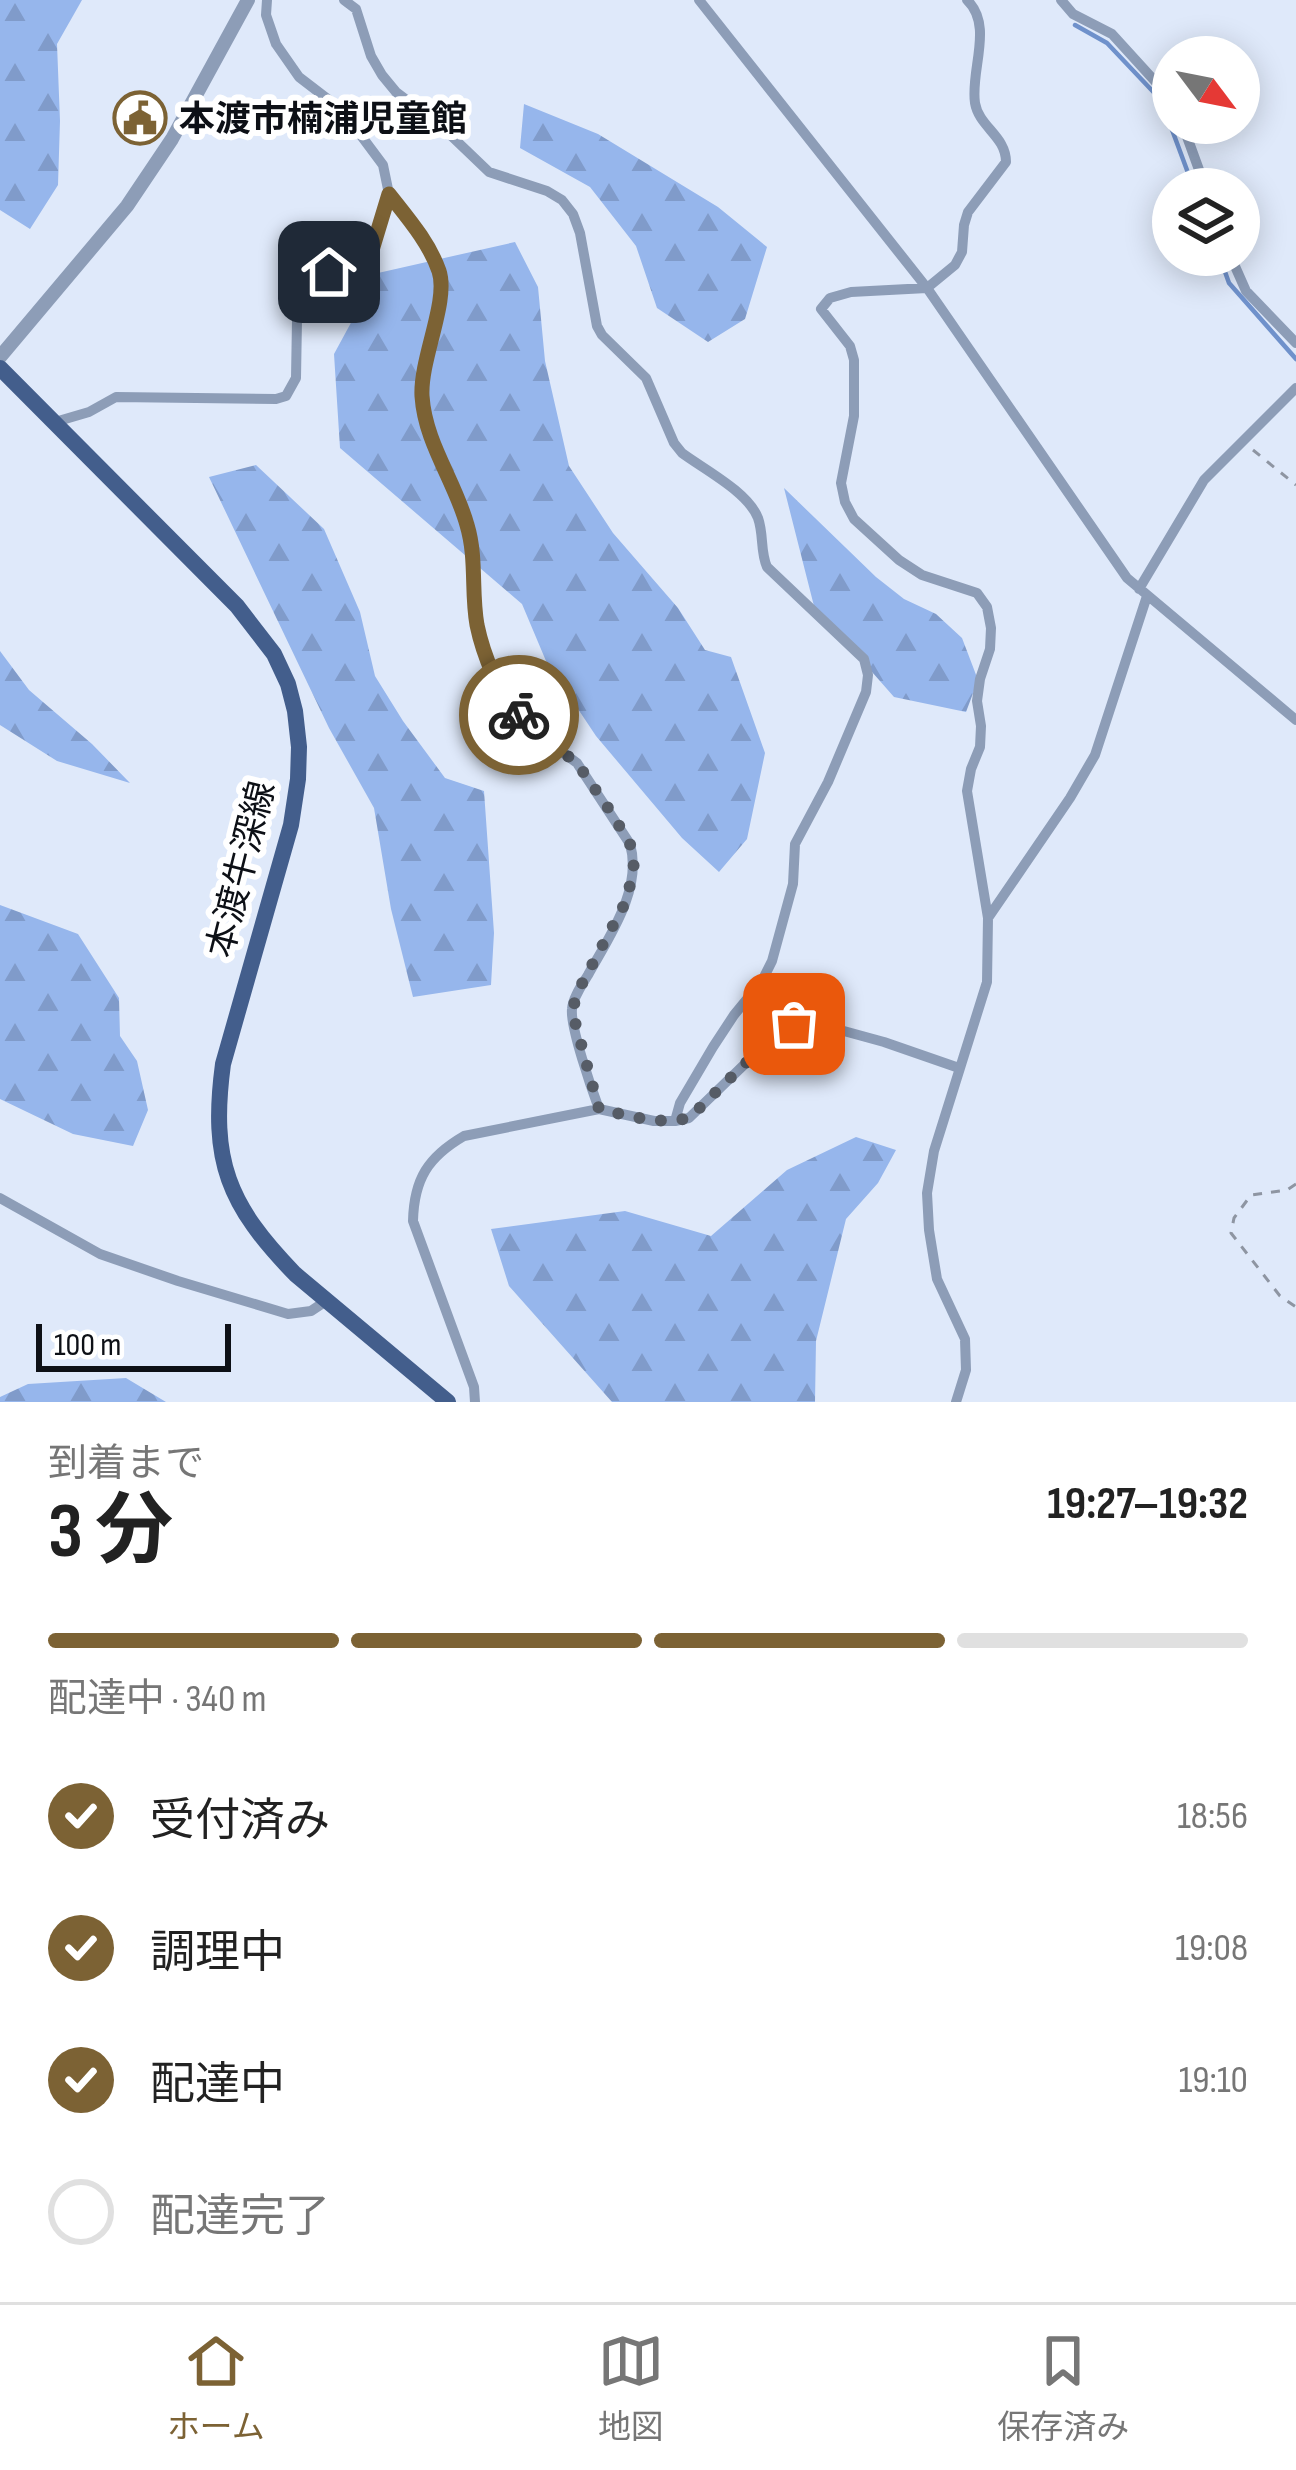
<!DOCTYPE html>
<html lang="ja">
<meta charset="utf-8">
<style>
body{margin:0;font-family:"Sofia Sans Condensed","Noto Sans JP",sans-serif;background:#f2f2f2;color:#222;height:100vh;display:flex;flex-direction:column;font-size:45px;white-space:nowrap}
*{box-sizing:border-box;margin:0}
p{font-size:39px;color:#767676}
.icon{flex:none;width:66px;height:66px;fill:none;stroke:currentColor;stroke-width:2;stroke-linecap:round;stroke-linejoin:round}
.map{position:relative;height:1402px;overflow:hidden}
.details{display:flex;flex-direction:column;background:#fff;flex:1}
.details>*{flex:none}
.needle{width:78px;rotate:122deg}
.tools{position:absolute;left:1152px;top:36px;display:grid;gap:24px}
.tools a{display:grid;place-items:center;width:108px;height:108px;border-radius:50%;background:#fff;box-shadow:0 6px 30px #0003;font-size:60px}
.scale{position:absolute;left:36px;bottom:30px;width:195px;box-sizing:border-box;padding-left:12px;border:6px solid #0d1016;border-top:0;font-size:33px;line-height:42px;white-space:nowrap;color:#0d1016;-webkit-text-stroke:9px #fff;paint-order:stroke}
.pin{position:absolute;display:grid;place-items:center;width:102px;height:102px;color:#fff;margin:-51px;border-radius:24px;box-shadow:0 6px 18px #0006}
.courier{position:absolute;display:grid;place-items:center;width:120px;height:120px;margin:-60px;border:9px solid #7c6234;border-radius:50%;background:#fff;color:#222;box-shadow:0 3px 15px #0007}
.summary em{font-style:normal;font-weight:700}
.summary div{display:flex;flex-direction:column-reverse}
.summary{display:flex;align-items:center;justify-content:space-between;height:204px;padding:0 48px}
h1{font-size:78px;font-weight:700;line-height:90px}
.bar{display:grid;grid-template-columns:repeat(4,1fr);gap:18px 12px;align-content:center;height:144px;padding:0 48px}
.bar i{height:15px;border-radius:9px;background:#e0e0e0}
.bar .current{background:#7c6234}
.bar p{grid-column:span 4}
ol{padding:0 48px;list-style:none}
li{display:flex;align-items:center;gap:36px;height:132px}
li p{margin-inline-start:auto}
li .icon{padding:12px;border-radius:50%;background:#7c6234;color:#fff;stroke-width:4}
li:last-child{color:#767676}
li i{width:66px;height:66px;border:6px solid #e0e0e0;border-radius:50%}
.menu{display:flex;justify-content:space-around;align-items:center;height:168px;border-top:3px solid #e0e0e0;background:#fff;font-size:33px;color:#767676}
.menu a{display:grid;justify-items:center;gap:6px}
.menu .current{color:#7c6234}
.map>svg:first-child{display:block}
.forest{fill:url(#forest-firs)}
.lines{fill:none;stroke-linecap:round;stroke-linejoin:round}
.stream{stroke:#6f91cb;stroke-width:4.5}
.path{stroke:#8e95a2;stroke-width:3;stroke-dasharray:9 9;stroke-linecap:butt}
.minor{stroke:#8d9db7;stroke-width:10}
.tertiary{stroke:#8d9db7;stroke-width:14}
.primary{stroke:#435e8c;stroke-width:16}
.done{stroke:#565c66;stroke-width:12;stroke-dasharray:0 21.6}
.route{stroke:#7c6234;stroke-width:15}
.labels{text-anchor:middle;stroke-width:12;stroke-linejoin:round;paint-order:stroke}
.poi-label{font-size:36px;font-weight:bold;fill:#0d1016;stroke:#fff;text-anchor:start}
.street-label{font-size:36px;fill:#0d1016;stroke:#fff}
</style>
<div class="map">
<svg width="1296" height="1402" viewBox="0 0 1296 1402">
<defs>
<pattern id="forest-firs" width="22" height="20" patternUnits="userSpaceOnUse" patternTransform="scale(3)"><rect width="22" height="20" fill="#96b6ec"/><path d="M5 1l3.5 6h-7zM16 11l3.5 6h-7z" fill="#809bca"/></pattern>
</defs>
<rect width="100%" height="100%" fill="#dfe9fa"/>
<path class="forest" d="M 0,0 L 82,0 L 57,44 L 60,121 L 58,185 L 30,229 L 0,210 Z
M 524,104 L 598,134 L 718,207 L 767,247 L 745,319 L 708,342 L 657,308 L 636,246 L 590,187 L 520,148 Z
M 515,242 L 538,287 L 545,361 L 569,466 L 613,533 L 678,608 L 705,650 L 731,657 L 765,753 L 747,839 L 719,872 L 682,838 L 596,736 L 546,661 L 522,604 L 340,448 L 334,354 L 378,273 Z
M 256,465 L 324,529 L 360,612 L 375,676 L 403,721 L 445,778 L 484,791 L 494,933 L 491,985 L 413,997 L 391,909 L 374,808 L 329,728 L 209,477 Z
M 784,488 L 876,577 L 904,599 L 936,614 L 962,638 L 978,680 L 966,712 L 894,697 L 814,606 Z
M 0,651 L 29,690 L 92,744 L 130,783 L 57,761 L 0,725 Z
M 0,905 L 78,934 L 119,998 L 120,1036 L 137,1061 L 148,1110 L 133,1146 L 73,1134 L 0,1099 Z
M 856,1137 L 896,1150 L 878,1183 L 846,1219 L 816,1341 L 815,1402 L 612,1402 L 509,1286 L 491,1229 L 625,1211 L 711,1236 L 787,1170 Z
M 126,1378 L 166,1402 L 0,1402 L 0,1397 L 28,1384 Z"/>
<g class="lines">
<path class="stream" d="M 1075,25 L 1107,43 L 1161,100 L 1194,189
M 1219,255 L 1229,283 L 1296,359"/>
<path class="path" d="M 1253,450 L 1296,485
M 1296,1184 L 1287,1190 L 1251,1195 L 1234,1218 L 1231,1233 L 1280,1296 L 1296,1307"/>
<path class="minor" d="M 267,0 L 266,15 L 276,44 L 299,77 L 342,110 L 383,165 L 389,194 L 414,226 L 441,275 L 439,302 L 422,376 L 422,399 L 441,466 L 467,524 L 474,564 L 477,626 L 501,693 L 534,731 L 577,763 L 630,844 C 643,889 609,937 588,975 C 582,985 573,997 572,1009 C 570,1027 592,1090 599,1109
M 344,0 L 356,9 L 371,56 L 382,75 L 396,92 L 442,127 L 489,172 L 547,191 L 562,200 L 573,214 L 580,233 L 597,326 L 602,335 L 646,378 L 674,443 L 682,453 C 705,470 748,492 758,518 C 764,535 760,551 767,567 L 864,659 L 868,675 L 866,692 L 828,782 L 795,844 L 793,884 L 772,961 L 762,981 L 734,1015 L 713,1047 L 680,1103 L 675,1121
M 699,0 L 927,288 L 1127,578 L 1296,720
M 1061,0 L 1073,14 L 1112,34 L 1173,101
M 1182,123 L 1206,189
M 1230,255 L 1246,291 L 1296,343
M 55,422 L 89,412 L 116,397 L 276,399 L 286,396 L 296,378 L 297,320 L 304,290 L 329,272 L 372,250 L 389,194
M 1139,589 L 1204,480 L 1296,388
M 988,918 L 1070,798 L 1095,755 L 1147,596
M 0,1198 L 100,1254 L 178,1281 L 288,1314 L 311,1311 L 326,1301
M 475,1402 L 474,1387 L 413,1221 C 414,1179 428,1157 464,1136 L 599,1109 L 654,1121 L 675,1121 L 689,1118 L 779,1031 L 794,1024 L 811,1022 L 884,1042 L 959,1068
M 956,1402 L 966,1370 L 965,1339 L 937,1279 L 929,1230 L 927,1193 L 934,1151 L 987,982 L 988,918 L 967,791 L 971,769 L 980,747 L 981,726 L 977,701 L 980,679 L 990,649 L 991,628 L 987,607 L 977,593 L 922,575 L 899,560 L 854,519 L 845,502 L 841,483 L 854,416 L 854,360 L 850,346 L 821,309 L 830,298 L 851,292 L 927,288 L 955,265 L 962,252 L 964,225 L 968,212 L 1006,162 C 1006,136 979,127 975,103 C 970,70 994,26 967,0"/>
<path class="tertiary" d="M 0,357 L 127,206 L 172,139 L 248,0"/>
<path class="primary" d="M 0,368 L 237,606 L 274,654 L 288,684 L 295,711 L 299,747 L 298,779 L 291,825 L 223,1064 C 210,1161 228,1205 295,1274 L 448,1402"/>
</g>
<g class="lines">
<path class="done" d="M 519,715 L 534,731 L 577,763 L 611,812 L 630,844 L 634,858 L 633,876 L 623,907 L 578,991 L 572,1011 L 599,1109 C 629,1116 659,1125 689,1118 L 779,1031 L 794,1024"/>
<path class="route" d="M 329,272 L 372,250 L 389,194 C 407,217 429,242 439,271 C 449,301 420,359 422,396 C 425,443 455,481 467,525 C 477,558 471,592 477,625 C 483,654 499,695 519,715"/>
</g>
<defs>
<g id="civic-ring" transform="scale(2.7)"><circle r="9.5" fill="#fff" stroke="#7c6234" stroke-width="1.5"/><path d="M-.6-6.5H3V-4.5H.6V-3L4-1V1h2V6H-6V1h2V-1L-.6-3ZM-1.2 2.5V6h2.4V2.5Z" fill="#7c6234"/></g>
</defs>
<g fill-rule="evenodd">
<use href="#civic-ring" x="140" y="118"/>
</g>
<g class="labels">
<g class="poi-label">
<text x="179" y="131">本渡市楠浦児童館</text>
</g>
<g class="street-label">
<text transform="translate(240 869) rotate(-76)" y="13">本渡牛深線</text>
</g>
</g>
</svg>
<div class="tools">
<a><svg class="needle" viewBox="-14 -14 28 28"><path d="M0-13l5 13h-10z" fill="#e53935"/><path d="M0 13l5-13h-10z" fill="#767676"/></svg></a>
<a><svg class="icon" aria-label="layers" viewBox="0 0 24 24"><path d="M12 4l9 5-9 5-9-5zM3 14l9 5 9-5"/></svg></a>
</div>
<div class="scale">100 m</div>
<div class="pin" style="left:794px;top:1024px;background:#ea580c"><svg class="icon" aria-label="bag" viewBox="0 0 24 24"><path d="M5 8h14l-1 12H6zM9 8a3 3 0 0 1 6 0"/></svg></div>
<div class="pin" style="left:329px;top:272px;background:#1f2937"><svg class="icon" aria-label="home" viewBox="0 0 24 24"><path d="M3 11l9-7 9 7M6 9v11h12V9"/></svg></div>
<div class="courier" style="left:519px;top:715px"><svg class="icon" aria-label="bike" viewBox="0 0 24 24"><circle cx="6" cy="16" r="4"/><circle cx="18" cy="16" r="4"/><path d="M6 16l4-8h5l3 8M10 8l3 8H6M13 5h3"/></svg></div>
</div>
<section class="details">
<div class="summary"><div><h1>3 分</h1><p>到着まで</p></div><em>19:27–19:32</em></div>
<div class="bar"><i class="current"></i><i class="current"></i><i class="current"></i><i></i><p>配達中 · 340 m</p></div>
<ol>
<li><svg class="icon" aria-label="check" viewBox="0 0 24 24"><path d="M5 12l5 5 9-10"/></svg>受付済み<p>18:56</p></li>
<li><svg class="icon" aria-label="check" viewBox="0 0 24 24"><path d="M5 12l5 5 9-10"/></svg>調理中<p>19:08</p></li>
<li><svg class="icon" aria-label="check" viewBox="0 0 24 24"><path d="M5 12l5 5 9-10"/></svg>配達中<p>19:10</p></li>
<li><i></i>配達完了</li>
</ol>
</section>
<nav class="menu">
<a class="current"><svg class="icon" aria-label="home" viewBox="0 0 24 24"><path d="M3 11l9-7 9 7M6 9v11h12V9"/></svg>ホーム</a>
<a><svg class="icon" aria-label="map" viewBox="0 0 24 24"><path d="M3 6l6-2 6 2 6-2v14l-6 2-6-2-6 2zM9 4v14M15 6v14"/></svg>地図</a>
<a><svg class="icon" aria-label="saved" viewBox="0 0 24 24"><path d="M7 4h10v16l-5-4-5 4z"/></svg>保存済み</a>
</nav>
